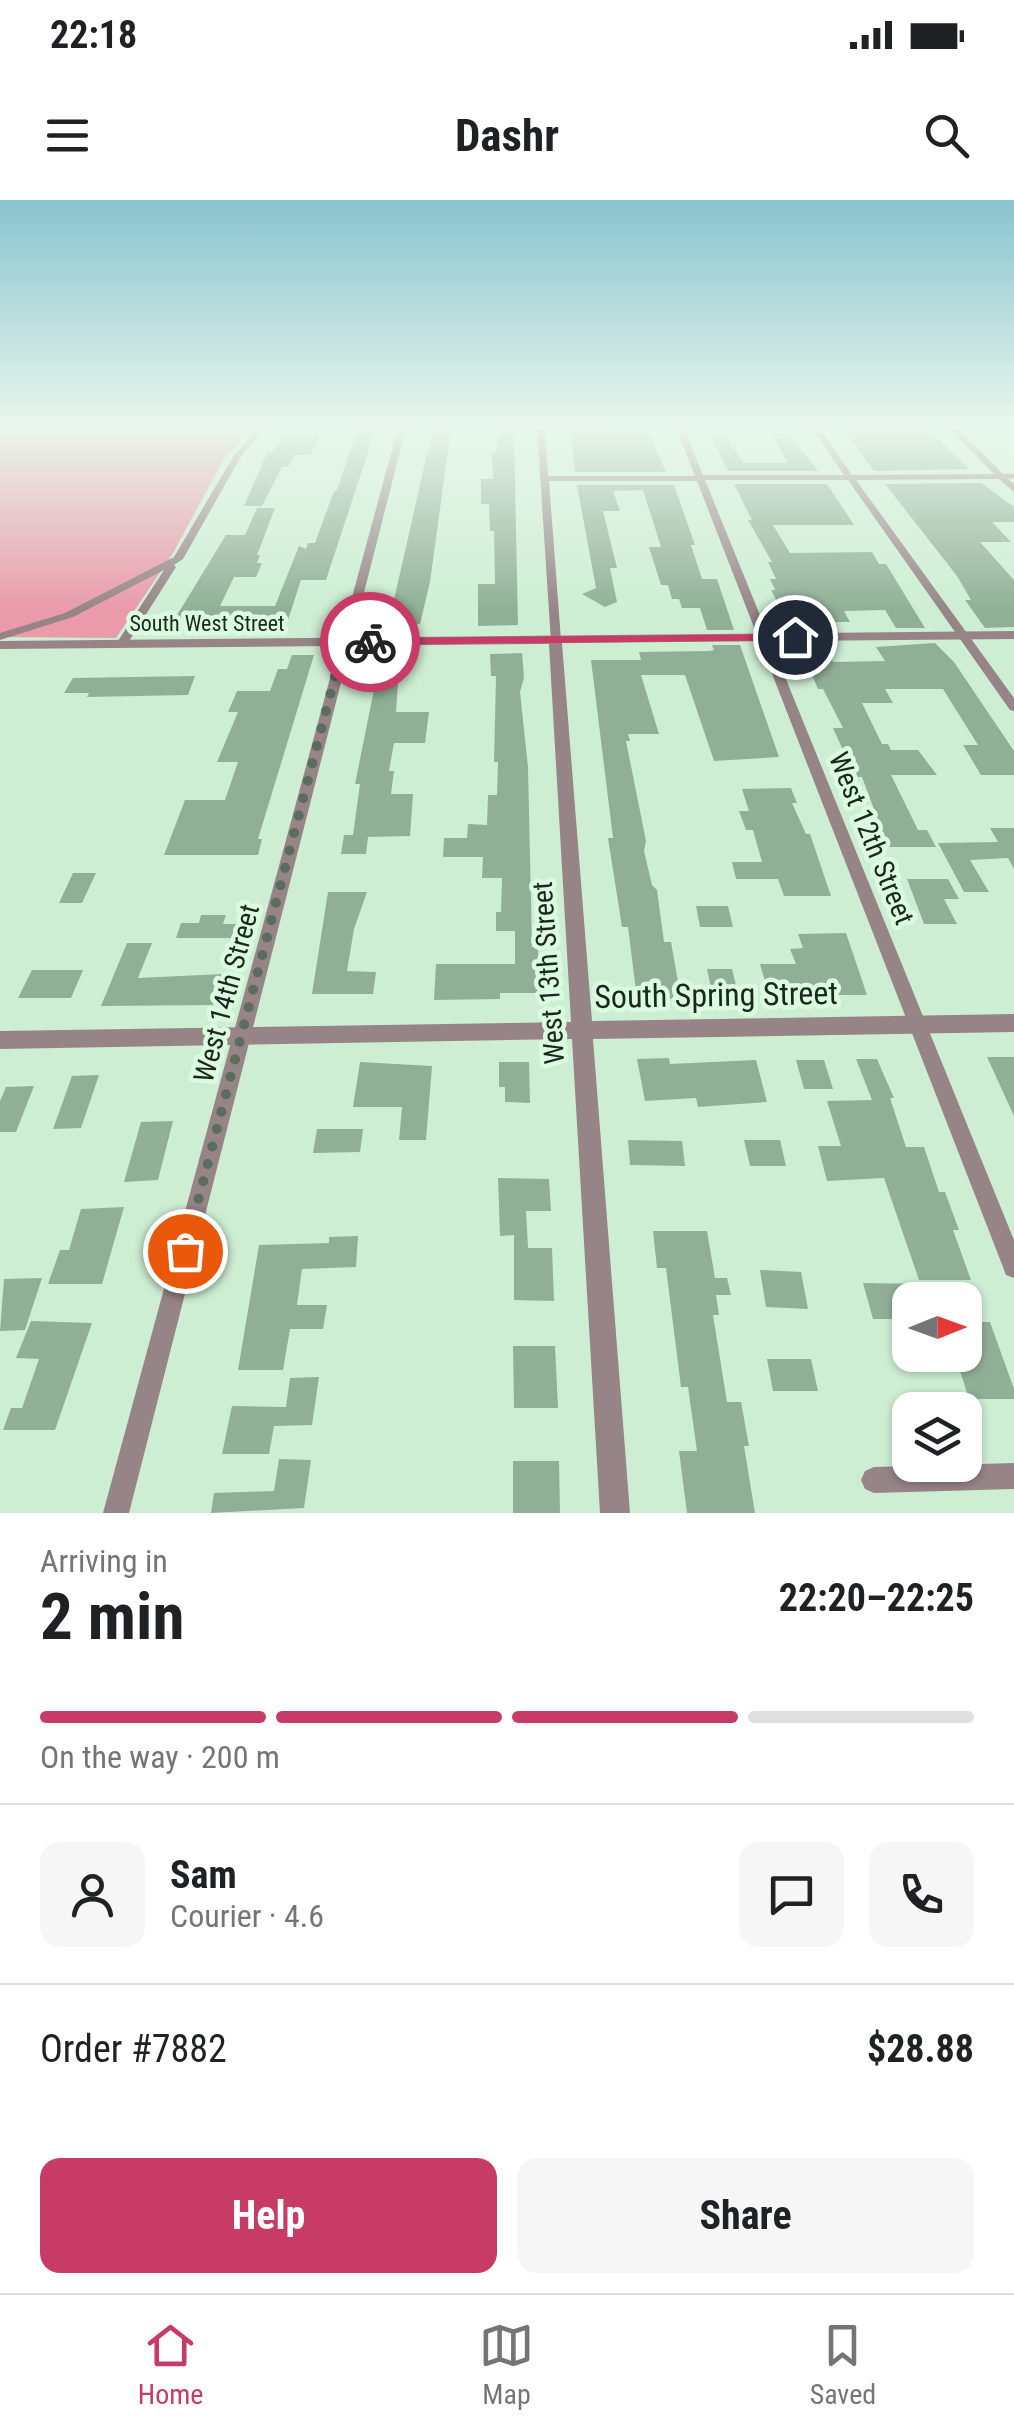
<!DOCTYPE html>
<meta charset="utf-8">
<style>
body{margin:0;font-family:"Roboto Condensed",sans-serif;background:#f6f6f6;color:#202124;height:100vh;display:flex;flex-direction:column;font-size:38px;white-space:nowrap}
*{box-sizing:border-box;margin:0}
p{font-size:32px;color:#757577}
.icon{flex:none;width:55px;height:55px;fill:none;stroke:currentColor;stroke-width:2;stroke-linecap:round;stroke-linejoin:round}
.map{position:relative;height:1313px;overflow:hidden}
.details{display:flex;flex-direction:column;background:#fff;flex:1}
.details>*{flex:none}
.needle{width:65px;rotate:89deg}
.tools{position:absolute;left:892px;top:1082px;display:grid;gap:20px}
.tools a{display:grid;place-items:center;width:90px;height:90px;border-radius:20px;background:#fff;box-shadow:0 2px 8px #0004;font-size:50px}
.pin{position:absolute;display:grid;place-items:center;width:85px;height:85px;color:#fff;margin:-42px;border:5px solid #fff;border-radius:50%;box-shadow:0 2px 10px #0007}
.courier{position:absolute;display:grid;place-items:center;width:100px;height:100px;margin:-50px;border:8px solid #c93b67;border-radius:50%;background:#fff;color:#222;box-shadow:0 2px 12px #0007}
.summary em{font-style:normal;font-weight:700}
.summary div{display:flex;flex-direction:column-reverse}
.summary{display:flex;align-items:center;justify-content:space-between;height:170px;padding:0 40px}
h1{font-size:65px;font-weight:700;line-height:75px}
.bar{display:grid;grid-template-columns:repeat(4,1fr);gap:15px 10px;align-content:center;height:120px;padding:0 40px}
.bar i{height:12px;border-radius:8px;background:#e0e0e0}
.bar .current{background:#c93b67}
.bar p{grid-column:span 4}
.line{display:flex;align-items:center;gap:25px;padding:0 40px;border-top:2px solid #e0e0e0}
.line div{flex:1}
.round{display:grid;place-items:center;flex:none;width:105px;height:105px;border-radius:20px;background:#f6f6f6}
.button{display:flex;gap:20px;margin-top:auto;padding:20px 40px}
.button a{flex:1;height:115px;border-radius:20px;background:#c93b67;color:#fff;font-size:40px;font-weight:700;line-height:115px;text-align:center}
.button a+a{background:#f6f6f6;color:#202124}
.status{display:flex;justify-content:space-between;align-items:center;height:70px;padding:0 50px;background:#fff;direction:ltr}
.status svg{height:28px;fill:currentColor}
header{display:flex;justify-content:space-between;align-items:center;height:130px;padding:0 40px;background:#fff;font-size:45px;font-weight:700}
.menu{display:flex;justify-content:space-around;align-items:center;height:140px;border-top:2px solid #e0e0e0;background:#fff;font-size:28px;color:#757577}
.menu a{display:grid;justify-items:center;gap:5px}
.menu .current{color:#c93b67}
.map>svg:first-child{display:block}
.green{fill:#ea9aaa}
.building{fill:#91af97}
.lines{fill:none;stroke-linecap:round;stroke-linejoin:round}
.minor{fill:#968487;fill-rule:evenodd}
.tertiary{fill:#968487;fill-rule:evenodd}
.route{fill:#c93b67}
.done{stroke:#5a6d5e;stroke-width:10;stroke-dasharray:0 18}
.labels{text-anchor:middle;stroke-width:9;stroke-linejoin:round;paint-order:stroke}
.far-street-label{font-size:22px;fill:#1b271e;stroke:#dbfbe1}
.street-label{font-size:28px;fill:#1b271e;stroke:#dbfbe1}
.near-street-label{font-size:32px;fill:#1b271e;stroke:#dbfbe1}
</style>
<div class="status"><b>22:18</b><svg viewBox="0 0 49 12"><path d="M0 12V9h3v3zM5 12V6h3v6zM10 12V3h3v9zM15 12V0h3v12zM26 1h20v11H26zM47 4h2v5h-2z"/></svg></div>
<header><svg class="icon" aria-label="menu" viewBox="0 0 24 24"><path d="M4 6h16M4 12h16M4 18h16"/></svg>Dashr<svg class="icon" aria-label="search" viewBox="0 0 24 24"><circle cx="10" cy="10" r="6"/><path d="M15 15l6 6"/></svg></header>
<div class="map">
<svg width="1014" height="1313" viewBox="0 0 1014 1313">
<rect width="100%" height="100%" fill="#ceeed4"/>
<path class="green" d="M 0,228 L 253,228 L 225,257 L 173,353 L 116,438 L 0,437 Z"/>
<path class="building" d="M 357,228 L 376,228 L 326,380 L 301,380 L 287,423 L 171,425 L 226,335 L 245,335 L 257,308 L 275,308 L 257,355 L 260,355 L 257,363 L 262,363 L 256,377 L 234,377 L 220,406 L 275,406 L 299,346 L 306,349 L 308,343 L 315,343 L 334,291 L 337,291 Z
M 433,228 L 451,228 L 430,382 L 420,424 L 388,426 Z
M 498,228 L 513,228 L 514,233 L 518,425 L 478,426 L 478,384 L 495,384 L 494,331 L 490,331 L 489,304 L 481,304 L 481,279 L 493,279 L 492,252 L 497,252 Z
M 570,228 L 648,231 L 666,272 L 575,272 Z
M 843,228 L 929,230 L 969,269 L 874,271 Z
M 771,233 L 788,233 L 818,271 L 728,271 L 710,234 L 725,234 L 743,263 L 788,263 Z
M 283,234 L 319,235 L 311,255 L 294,255 L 288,267 L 282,267 L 262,306 L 244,306 L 268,251 L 273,251 Z
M 981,283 L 1014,307 L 1014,322 L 992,322 L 1011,342 L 980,342 L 1014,380 L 1014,427 L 985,428 L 965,400 L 971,400 L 957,376 L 885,284 Z
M 734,284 L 827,284 L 854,325 L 773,325 L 790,353 L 872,352 L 879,364 L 886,364 L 925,428 L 896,428 L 885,410 L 844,411 L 850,422 L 813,422 L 816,429 L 792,429 L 771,390 L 775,390 L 770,379 L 776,379 L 768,362 L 772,362 L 748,320 L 752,320 Z
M 577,285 L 674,285 L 695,345 L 691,345 L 702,379 L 717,379 L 734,430 L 707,430 L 700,408 L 682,408 L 679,399 L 672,399 L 668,385 L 661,385 L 649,347 L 661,347 L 643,290 L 613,291 L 620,311 L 603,311 L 617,368 L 610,368 L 617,402 L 605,407 L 582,394 L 596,388 Z
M 935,443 L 954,462 L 1014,551 L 1014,575 L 981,575 L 963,545 L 978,545 L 943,489 L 885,489 L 893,503 L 862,503 L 882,544 L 888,544 L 891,550 L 918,550 L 937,575 L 891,575 L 918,630 L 927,630 L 936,647 L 888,647 L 862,577 L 855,577 L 833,528 L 843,528 L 823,489 L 818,489 L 799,445 L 824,444 L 833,462 L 885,461 L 876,447 Z
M 712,445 L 740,445 L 779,557 L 714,561 L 685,475 L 641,475 L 659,534 L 628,534 L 630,541 L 626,541 L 646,641 L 644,651 L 652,685 L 657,690 L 664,742 L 671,742 L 681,799 L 637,799 L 628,727 L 622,727 L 608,638 L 613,638 L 591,460 L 641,460 L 639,452 L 709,451 L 714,450 Z
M 522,453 L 524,478 L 520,492 L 528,567 L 532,747 L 538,747 L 540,793 L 500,793 L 500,799 L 434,800 L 436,764 L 515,764 L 515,731 L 496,731 L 496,712 L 501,712 L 502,678 L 482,678 L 483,657 L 443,657 L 444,638 L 467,638 L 468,624 L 487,625 L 488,595 L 497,595 L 498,562 L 494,562 L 496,476 L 491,476 L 490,454 Z
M 292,455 L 314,455 L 258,639 L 262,639 L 258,655 L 164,655 L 185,600 L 225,600 L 238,562 L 217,562 L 238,512 L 228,512 L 237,491 L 270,491 L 278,469 L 287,469 Z
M 381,455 L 400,455 L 396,512 L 429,512 L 425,543 L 394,543 L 389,571 L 394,571 L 391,594 L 413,594 L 410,636 L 368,637 L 366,654 L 341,654 L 344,635 L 353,635 L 360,584 L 355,584 Z
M 195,476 L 188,495 L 87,497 L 89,493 L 64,493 L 73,478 Z
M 791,588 L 797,603 L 792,603 L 806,634 L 810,634 L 831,696 L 784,696 L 778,679 L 736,679 L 732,662 L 762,662 L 753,630 L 746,630 L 739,611 L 749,611 L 742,589 Z
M 990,628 L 1014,628 L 1014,669 L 1008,658 L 970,660 L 989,692 L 964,692 L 938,643 L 998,642 Z
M 73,673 L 96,673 L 82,703 L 59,703 Z
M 907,679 L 948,679 L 959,699 L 944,699 L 957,724 L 924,724 Z
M 328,692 L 367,692 L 354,729 L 347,771 L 376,772 L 373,794 L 312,794 Z
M 696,706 L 728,706 L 733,727 L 700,727 Z
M 201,715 L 226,715 L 223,724 L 237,724 L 237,738 L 176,738 L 181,723 L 199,723 Z
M 846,733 L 867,795 L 821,795 L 819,788 L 767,788 L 760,764 L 796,764 L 790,749 L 803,748 L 798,734 Z
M 127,743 L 152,743 L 138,778 L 223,774 L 213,805 L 101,806 Z
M 707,769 L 732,769 L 738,793 L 712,793 Z
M 32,770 L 83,770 L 71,798 L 18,798 Z
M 987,857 L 1014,857 L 1014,916 Z
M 669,858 L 670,864 L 756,860 L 767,902 L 698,907 L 696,898 L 645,901 L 637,859 Z
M 856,859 L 877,859 L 894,898 L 890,898 L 906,947 L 924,947 L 939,992 L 945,992 L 959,1030 L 953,1030 L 971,1080 L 919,1080 L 884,978 L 827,981 L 818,946 L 841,946 L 827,901 L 872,900 Z
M 796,860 L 824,860 L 833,889 L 804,889 Z
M 360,862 L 432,866 L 426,940 L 399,940 L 402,907 L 353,907 Z
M 499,862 L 529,862 L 530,903 L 505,902 L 505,887 L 499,887 Z
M 99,875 L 81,928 L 53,929 L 72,876 Z
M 34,886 L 16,932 L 0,932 L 0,901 L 6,887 Z
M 173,921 L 158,980 L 124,982 L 141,922 Z
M 317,929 L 363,929 L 360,952 L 313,953 Z
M 628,940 L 682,941 L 685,966 L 630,965 Z
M 744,940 L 780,940 L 786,966 L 750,966 Z
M 498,978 L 549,979 L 551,1011 L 526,1011 L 528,1048 L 552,1048 L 554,1101 L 514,1100 L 514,1035 L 500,1036 Z
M 124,1007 L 102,1084 L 48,1084 L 60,1050 L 69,1050 L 81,1009 Z
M 653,1031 L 707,1031 L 715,1078 L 727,1078 L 731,1095 L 716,1095 L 719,1115 L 713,1115 L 727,1202 L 741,1202 L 749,1246 L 744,1246 L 755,1313 L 687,1313 L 679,1251 L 697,1251 L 688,1187 L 681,1187 L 666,1068 L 657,1068 Z
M 358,1036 L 356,1067 L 302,1069 L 297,1105 L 327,1105 L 323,1129 L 290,1129 L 283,1170 L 238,1170 L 259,1045 L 329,1043 L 329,1037 Z
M 760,1070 L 801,1072 L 808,1109 L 766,1107 Z
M 42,1078 L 25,1130 L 0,1131 L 4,1079 Z
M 863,1083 L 924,1084 L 929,1100 L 910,1100 L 910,1119 L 873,1119 Z
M 31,1121 L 92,1123 L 55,1230 L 3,1230 L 11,1208 L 22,1208 L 39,1159 L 16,1158 Z
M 965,1122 L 990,1122 L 1014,1189 L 1014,1199 L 969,1199 L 955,1155 L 965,1155 Z
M 513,1146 L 555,1146 L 558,1208 L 514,1208 Z
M 767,1159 L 811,1159 L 818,1191 L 773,1191 Z
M 319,1177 L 312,1225 L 274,1226 L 269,1254 L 222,1254 L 232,1206 L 286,1207 L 290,1178 Z
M 279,1259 L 311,1260 L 304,1308 L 211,1313 L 214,1293 L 274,1291 Z
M 513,1261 L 559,1261 L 560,1313 L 513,1313 Z"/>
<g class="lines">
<path class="minor" d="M 258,228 L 265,228 L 240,258 L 183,359 L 174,365 L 176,367 L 126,446 L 118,446 L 116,444 L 164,370 L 73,417 L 0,440 L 0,433 L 65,413 L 174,357 L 233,257 Z
M 398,228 L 406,228 L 129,1313 L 103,1313 Z
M 537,228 L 545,228 L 548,276 L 695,276 L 676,228 L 684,228 L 703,275 L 844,275 L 812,228 L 819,228 L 852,275 L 994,274 L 949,228 L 957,228 L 1003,274 L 1014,274 L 1014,278 L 1008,279 L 1014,284 L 1014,292 L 999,279 L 856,280 L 1014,498 L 1014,511 L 1010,510 L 848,280 L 705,280 L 1014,1040 L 1014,1078 L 1006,1075 L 1003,1067 L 697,281 L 549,281 L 561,440 L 559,442 L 551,442 Z
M 1014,1263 L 1014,1289 L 874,1293 L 865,1289 L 861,1280 L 865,1271 L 874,1267 Z"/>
<path class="tertiary" d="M 1014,431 L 1014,439 L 562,443 L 592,821 L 1014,814 L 1014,832 L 593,839 L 630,1313 L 600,1313 L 572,839 L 0,849 L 0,831 L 571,822 L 549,444 L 0,449 L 0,441 Z"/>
</g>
<linearGradient id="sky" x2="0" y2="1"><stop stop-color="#89c4cf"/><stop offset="0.55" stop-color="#e9f7ec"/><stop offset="1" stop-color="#e9f7ec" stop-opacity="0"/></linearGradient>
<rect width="1014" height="412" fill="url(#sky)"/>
<path class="route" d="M 795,434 L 800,440 L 370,445 L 364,442 L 370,438 Z"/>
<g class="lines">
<path class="done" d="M 185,1051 L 344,442 L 370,442"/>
</g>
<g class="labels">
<g class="far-street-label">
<text x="207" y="431">South West Street</text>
</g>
<g class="street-label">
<text transform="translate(872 638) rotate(68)" y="10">West 12th Street</text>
<text transform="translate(548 773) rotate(-94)" y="10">West 13th Street</text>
<text transform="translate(226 793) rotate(-75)" y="10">West 14th Street</text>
</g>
<g class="near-street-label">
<text transform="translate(716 795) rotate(-1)" y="11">South Spring Street</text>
</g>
</g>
</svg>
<div class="tools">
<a><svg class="needle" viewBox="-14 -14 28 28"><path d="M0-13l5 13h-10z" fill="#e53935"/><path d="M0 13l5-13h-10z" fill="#757577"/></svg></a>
<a><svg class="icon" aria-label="layers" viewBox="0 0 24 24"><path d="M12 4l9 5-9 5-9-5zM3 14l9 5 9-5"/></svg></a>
</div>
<div class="pin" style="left:185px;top:1051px;background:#ea580c"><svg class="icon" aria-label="bag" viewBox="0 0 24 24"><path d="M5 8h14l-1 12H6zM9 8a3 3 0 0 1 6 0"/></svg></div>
<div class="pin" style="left:795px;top:437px;background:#1f2937"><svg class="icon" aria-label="home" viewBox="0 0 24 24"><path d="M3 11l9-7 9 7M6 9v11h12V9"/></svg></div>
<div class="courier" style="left:370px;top:442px"><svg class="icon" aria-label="bike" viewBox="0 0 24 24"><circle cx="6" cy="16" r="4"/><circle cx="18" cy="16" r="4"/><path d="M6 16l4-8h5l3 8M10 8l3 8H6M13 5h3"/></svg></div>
</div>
<section class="details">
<div class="summary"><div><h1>2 min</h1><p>Arriving in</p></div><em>22:20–22:25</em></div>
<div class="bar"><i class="current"></i><i class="current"></i><i class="current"></i><i></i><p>On the way · 200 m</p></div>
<div class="line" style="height:180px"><a class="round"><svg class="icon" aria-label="person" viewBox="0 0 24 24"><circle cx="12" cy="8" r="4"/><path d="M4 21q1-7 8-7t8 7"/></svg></a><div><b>Sam</b><p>Courier · 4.6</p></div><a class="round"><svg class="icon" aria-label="chat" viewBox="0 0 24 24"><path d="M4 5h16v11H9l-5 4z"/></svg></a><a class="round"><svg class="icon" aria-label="phone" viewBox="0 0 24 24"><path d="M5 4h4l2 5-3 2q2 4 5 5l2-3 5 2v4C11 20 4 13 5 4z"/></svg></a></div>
<div class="line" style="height:130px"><div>Order #7882</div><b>$28.88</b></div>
<div class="button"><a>Help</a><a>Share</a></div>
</section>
<nav class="menu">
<a class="current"><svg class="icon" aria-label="home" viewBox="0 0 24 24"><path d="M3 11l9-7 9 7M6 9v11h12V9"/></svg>Home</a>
<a><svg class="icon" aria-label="map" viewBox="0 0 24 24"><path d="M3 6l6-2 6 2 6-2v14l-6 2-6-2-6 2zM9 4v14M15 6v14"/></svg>Map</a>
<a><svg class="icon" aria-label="saved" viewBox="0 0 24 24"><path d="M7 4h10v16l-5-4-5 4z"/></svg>Saved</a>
</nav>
